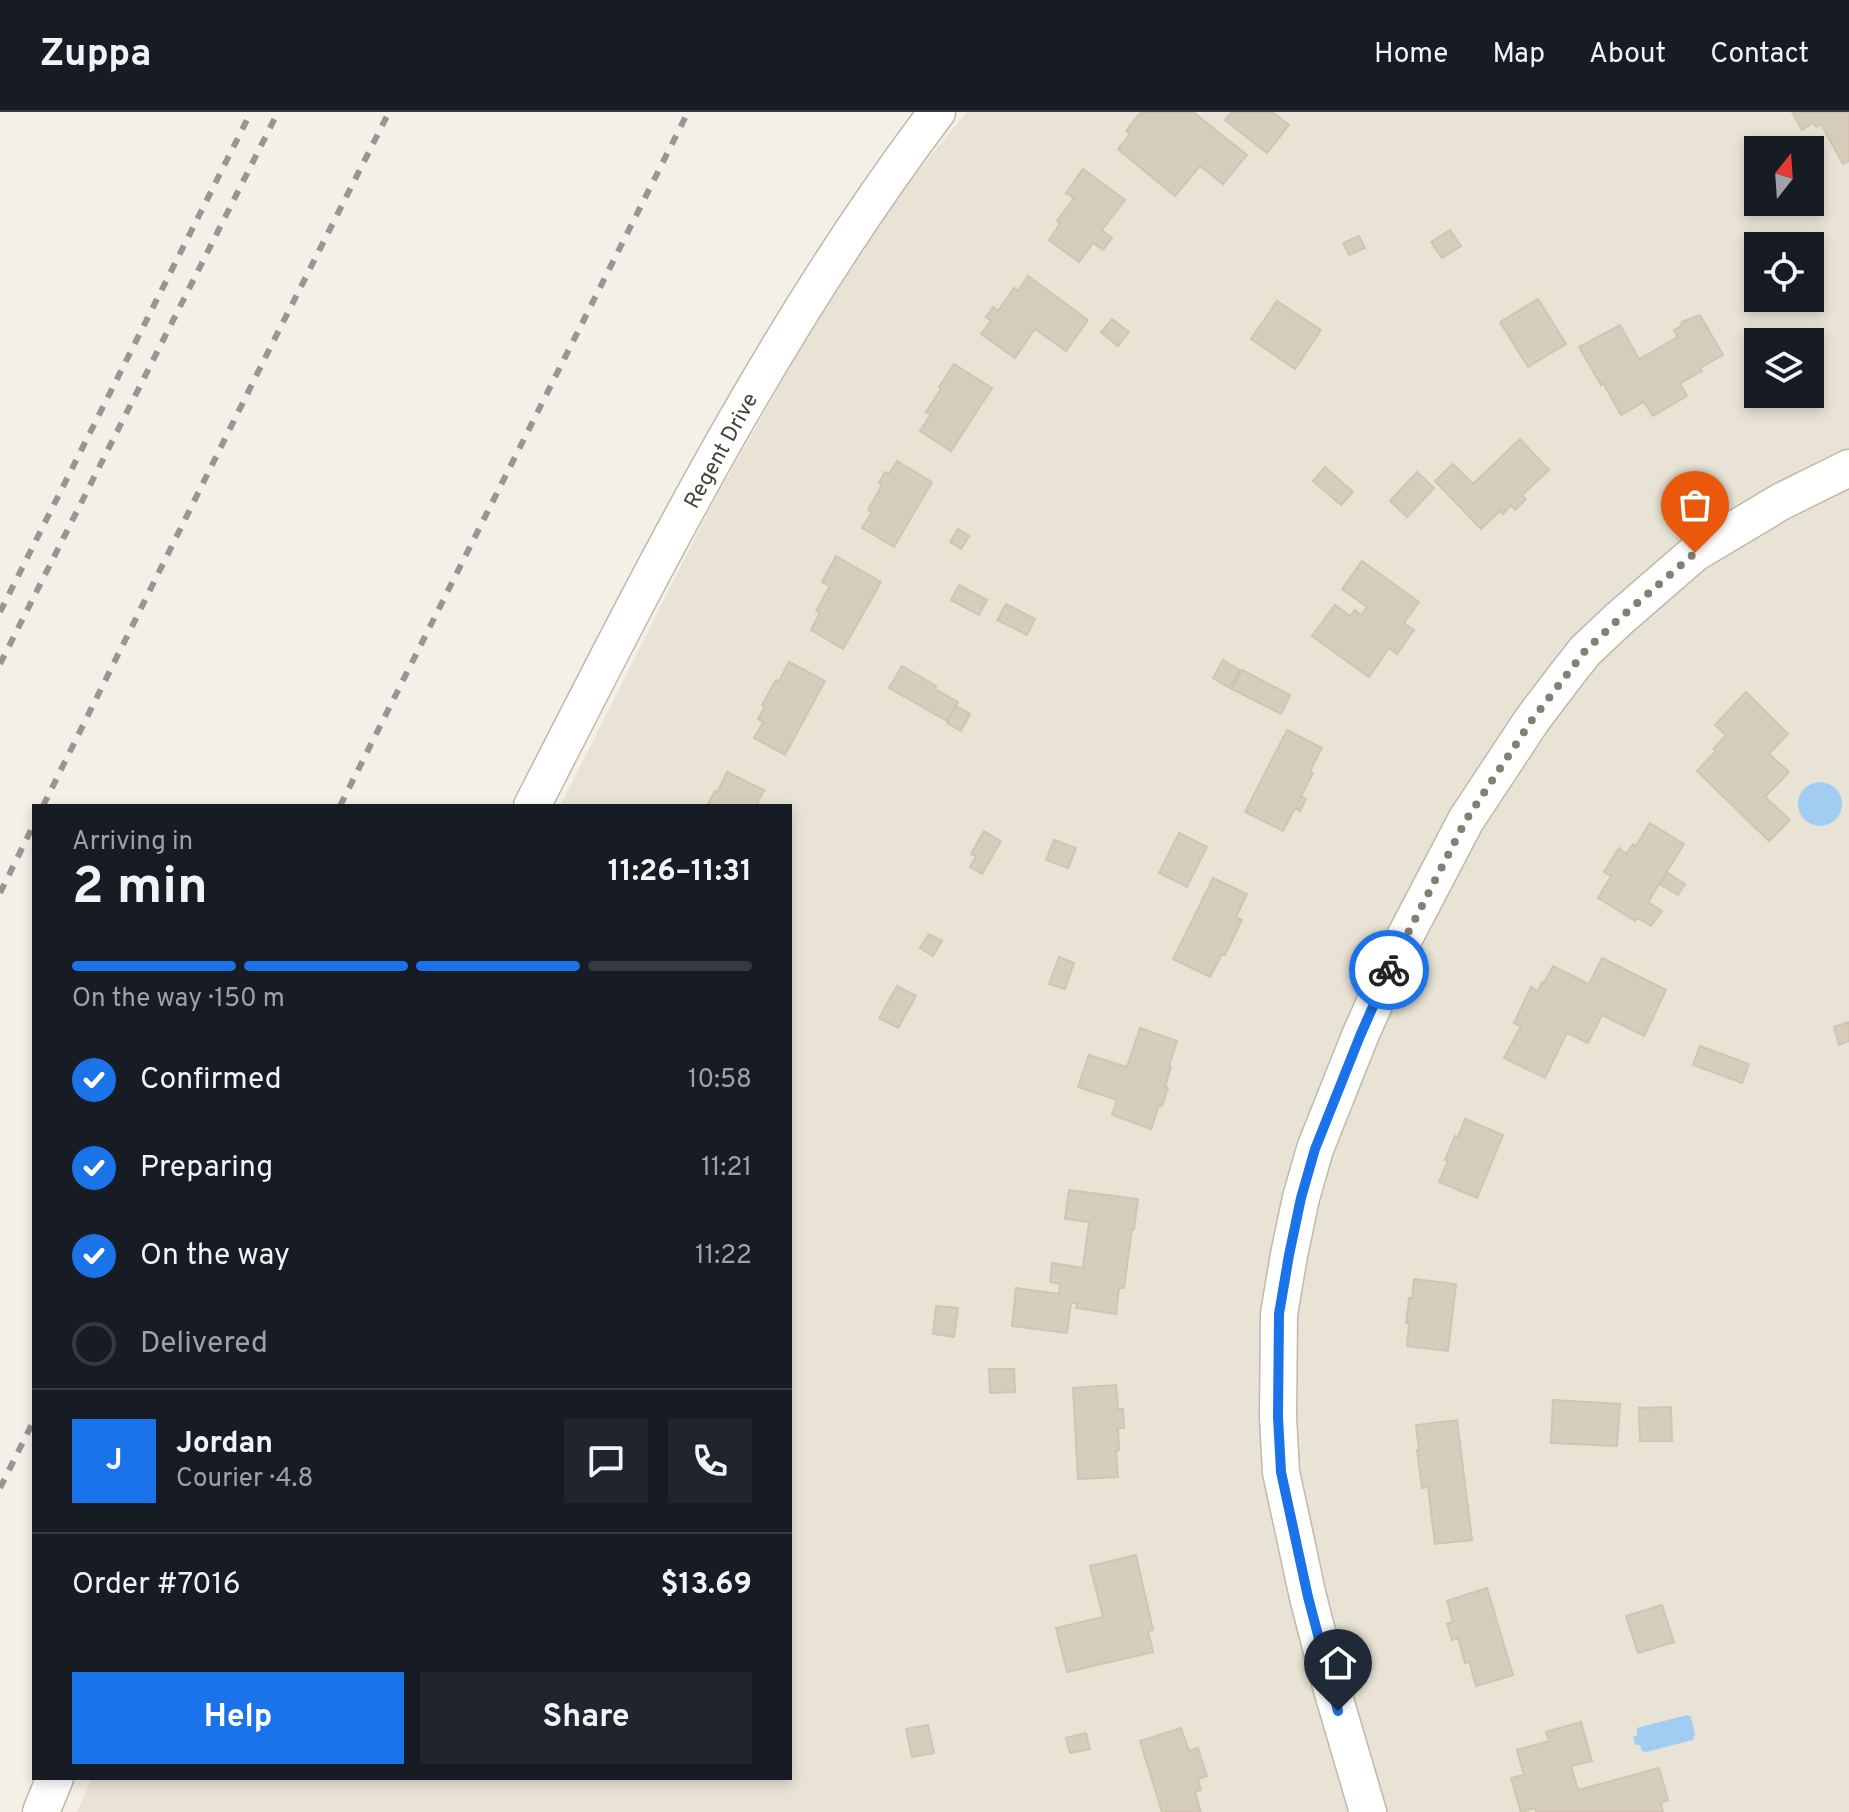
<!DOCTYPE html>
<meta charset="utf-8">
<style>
body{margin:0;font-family:Overpass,sans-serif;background:#20242c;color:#f1f3f6;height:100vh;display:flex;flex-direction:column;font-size:30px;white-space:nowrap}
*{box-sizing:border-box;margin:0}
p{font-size:26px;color:#9ea1a6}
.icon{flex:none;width:44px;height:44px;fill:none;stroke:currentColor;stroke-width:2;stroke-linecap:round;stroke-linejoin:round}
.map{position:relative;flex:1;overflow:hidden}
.sheet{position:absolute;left:32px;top:692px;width:760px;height:976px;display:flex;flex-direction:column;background:#171b24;border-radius:0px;box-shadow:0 4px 12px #0003}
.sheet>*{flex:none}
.needle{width:52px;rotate:17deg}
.controls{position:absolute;left:1744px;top:24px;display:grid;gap:16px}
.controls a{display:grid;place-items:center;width:80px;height:80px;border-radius:0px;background:#171b24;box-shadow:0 4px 12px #0003;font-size:40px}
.pin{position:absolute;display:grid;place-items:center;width:68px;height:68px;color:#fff;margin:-82px -34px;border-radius:50% 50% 50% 0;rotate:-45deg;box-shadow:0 0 8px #0007}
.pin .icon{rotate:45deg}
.courier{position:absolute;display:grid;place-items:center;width:80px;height:80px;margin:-40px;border:6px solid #1a73e8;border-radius:50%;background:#fff;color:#222;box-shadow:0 2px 10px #0007}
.summary em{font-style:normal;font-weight:700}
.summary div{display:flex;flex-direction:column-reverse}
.summary{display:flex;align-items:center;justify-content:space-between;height:136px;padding:0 40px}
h1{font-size:52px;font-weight:700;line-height:60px}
.bar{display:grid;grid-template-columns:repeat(4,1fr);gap:12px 8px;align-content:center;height:96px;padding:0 40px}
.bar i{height:10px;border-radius:6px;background:#363941}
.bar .selected{background:#1a73e8}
.bar p{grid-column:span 4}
.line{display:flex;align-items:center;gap:20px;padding:0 40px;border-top:2px solid #363941}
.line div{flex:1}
.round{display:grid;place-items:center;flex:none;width:84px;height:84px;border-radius:0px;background:#20242c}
ol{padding:0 40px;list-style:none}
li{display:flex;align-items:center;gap:24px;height:88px}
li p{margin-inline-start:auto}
li .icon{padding:8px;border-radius:50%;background:#1a73e8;color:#fff;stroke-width:4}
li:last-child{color:#9ea1a6}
li i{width:44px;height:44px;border:4px solid #363941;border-radius:50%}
.cta{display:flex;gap:16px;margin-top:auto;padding:16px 40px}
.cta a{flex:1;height:92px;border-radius:0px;background:#1a73e8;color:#fff;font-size:32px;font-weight:700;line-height:92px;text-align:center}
.cta a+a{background:#20242c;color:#f1f3f6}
header{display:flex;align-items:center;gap:48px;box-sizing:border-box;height:112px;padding:0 40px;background:#171b24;border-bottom:2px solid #363941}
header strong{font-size:38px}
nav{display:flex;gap:44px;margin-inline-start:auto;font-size:28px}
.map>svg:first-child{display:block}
.residential{fill:#e8e3d5;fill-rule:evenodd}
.water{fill:#a1cdf2}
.building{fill:#d6cdbc;stroke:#d1c5af;stroke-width:2}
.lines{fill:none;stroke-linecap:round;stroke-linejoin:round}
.minor-casing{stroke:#c0b9a9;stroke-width:39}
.minor{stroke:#fff;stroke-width:36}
.rail{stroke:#969696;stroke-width:6;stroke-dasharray:10 10;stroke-linecap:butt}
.done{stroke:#847e73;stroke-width:8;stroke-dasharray:0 14.4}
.route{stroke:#1a73e8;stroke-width:10}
.labels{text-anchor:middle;stroke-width:8;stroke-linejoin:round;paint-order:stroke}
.street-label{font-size:22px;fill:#474135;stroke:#fff}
</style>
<header>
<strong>Zuppa</strong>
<nav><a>Home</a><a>Map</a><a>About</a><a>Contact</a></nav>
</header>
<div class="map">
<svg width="1849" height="1700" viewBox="0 0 1849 1700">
<rect width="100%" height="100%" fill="#f4f0e7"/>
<path class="residential" d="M 967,0 L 1849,0 L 1849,1700 L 77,1700 L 92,1666 L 790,1666 L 790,694 L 560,694 L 710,396 L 865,123 ZM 1758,38 L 1810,38 L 1810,90 L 1758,90 ZM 1758,134 L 1810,134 L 1810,186 L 1758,186 ZM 1758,230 L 1810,230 L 1810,282 L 1758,282 Z"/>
<path class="water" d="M1798 692a22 22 0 1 1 44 0a22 22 0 1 1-44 0Z
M 1687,1603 L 1691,1605 L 1695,1622 L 1693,1628 L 1646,1640 L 1642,1639 L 1640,1633 L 1635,1633 L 1633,1625 L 1637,1623 L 1637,1616 Z"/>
<path class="building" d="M 1141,0 L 1193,0 L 1247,43 L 1223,72 L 1200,54 L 1175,84 L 1118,37 L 1130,22 L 1126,19 Z
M 1232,0 L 1272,0 L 1289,13 L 1267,41 L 1225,8 Z
M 1792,0 L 1849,0 L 1849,49 L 1843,52 L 1821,12 L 1816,15 L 1813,11 L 1802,18 Z
M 1083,57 L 1125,88 L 1102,118 L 1112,126 L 1103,138 L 1093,131 L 1079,150 L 1049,128 L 1060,112 L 1057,109 L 1074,86 L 1066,81 Z
M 1450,118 L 1461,134 L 1442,146 L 1431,130 Z
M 1359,124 L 1365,136 L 1349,143 L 1343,131 Z
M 1028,164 L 1088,208 L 1066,239 L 1035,217 L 1015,246 L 981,222 L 991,209 L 986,205 L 993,195 L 998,199 L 1014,176 L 1018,179 Z
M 1538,187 L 1566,232 L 1528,255 L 1500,210 Z
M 1277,189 L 1321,218 L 1295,257 L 1251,227 Z
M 1700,203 L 1723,243 L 1700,256 L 1702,259 L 1680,271 L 1687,284 L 1653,304 L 1644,290 L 1621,303 L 1603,271 L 1601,273 L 1579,235 L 1620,213 L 1639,247 L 1678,225 L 1674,218 L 1681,214 L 1682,210 Z
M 1112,207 L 1129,220 L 1118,234 L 1101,220 Z
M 954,252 L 992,276 L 951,339 L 920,319 L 931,302 L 926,300 L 941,277 L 939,275 Z
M 1520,327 L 1549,358 L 1522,383 L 1526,387 L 1515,398 L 1511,393 L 1503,402 L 1500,399 L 1481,417 L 1435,369 L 1453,352 L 1473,372 Z
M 897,349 L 932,370 L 894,435 L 862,416 L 872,400 L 868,398 L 882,373 L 879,371 L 885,360 L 889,362 Z
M 1325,355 L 1353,380 L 1341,393 L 1313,369 Z
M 1417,360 L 1434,376 L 1407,405 L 1390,389 Z
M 958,417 L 969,424 L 961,437 L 950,430 Z
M 836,444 L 881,470 L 843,537 L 811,518 L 820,501 L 816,499 L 830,474 L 822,470 Z
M 1362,449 L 1419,490 L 1404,511 L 1414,518 L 1397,542 L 1389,536 L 1369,565 L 1312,524 L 1335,493 L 1350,504 L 1355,498 L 1361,503 L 1367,495 L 1342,477 Z
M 959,473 L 987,488 L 979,503 L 951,488 Z
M 1006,492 L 1035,507 L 1027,523 L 997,508 Z
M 1223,548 L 1240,558 L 1230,576 L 1213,566 Z
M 789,550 L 825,569 L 785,643 L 754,626 L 763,610 L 758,607 L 765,594 L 762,593 L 776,568 L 779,569 Z
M 902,554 L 936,574 L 935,577 L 958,590 L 947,609 L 889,576 Z
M 1242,558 L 1290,583 L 1281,602 L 1232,577 Z
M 1746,580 L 1788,622 L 1769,642 L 1789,660 L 1765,685 L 1790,708 L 1769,729 L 1697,659 L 1716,639 L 1713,637 L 1726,623 L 1715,613 Z
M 956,594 L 970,602 L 961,619 L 947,611 Z
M 1287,618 L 1322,636 L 1310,659 L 1313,661 L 1301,684 L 1306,687 L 1300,699 L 1295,696 L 1283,719 L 1245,700 Z
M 727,660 L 764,678 L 756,694 L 707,694 L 715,679 L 717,681 Z
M 1650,711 L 1684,732 L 1648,790 L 1662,799 L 1651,814 L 1637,806 L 1635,809 L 1598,786 L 1611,764 L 1604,760 L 1619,736 L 1626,742 L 1633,732 L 1636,734 Z
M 984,719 L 1001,729 L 982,762 L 970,755 L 976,744 L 971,742 Z
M 1179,721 L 1207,735 L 1187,775 L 1159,761 Z
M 1054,728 L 1076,736 L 1068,756 L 1046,748 Z
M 1668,761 L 1685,772 L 1678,783 L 1661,773 Z
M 1213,766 L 1247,782 L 1236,805 L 1242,808 L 1225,843 L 1222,842 L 1210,865 L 1173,847 Z
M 929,822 L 942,829 L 933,844 L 920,836 Z
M 1059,845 L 1074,851 L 1065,877 L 1049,872 Z
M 1602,846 L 1666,878 L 1644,924 L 1602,903 L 1588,931 L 1567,921 L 1545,966 L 1504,946 L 1521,914 L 1514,911 L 1531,875 L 1538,879 L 1542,870 L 1544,871 L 1553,854 L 1589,872 Z
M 897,874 L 916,884 L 898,916 L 879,906 Z
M 1849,910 L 1849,929 L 1839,933 L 1834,915 Z
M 1140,916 L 1177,929 L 1169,954 L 1171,955 L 1165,975 L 1168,976 L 1162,994 L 1159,993 L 1151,1017 L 1112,1003 L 1117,988 L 1078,975 L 1089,943 L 1127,955 Z
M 1700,934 L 1749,952 L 1742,971 L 1693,953 Z
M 1465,1007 L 1503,1023 L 1477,1086 L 1439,1070 L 1448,1049 L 1445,1048 L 1455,1024 L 1458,1025 Z
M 1069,1078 L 1138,1087 L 1134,1117 L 1132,1117 L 1124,1176 L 1119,1176 L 1116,1202 L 1076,1196 L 1077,1191 L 1071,1191 L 1067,1221 L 1012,1214 L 1016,1176 L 1059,1182 L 1060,1172 L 1050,1170 L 1052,1151 L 1083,1156 L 1089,1110 L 1065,1107 Z
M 1414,1167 L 1456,1172 L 1448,1239 L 1407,1234 L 1409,1212 L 1406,1211 L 1409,1186 L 1412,1186 Z
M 936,1194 L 958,1196 L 954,1225 L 933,1222 Z
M 989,1257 L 1014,1257 L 1015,1280 L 990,1281 Z
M 1116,1273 L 1118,1297 L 1123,1297 L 1124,1316 L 1118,1316 L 1119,1338 L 1116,1339 L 1118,1365 L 1078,1367 L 1073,1276 Z
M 1553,1288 L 1620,1292 L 1617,1334 L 1551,1331 Z
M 1671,1295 L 1672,1329 L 1640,1329 L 1639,1296 Z
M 1457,1308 L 1472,1428 L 1435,1432 L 1428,1375 L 1422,1376 L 1417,1338 L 1419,1338 L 1416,1313 Z
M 1136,1443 L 1153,1518 L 1148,1519 L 1153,1540 L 1067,1560 L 1056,1516 L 1103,1505 L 1090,1454 Z
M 1487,1476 L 1513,1563 L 1476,1574 L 1469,1549 L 1465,1551 L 1458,1526 L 1452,1528 L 1447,1512 L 1453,1510 L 1447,1489 Z
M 1662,1493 L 1674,1530 L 1638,1541 L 1626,1504 Z
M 1581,1610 L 1592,1649 L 1571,1654 L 1578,1678 L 1659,1656 L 1668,1688 L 1661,1691 L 1663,1700 L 1536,1700 L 1535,1696 L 1521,1700 L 1511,1666 L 1524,1663 L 1517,1638 L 1549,1629 L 1546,1620 Z
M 928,1613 L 934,1641 L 912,1645 L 906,1617 Z
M 1181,1616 L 1189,1639 L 1198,1636 L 1207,1664 L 1198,1667 L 1201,1678 L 1195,1680 L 1201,1700 L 1162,1700 L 1140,1629 Z
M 1086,1621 L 1090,1637 L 1070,1641 L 1066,1626 Z"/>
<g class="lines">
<g class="minor-casing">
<path id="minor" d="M 532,694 C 654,455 775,214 937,0
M 41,1700 L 55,1666
M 1368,1700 L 1331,1574 L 1308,1485 L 1281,1360 L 1278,1305 L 1279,1202 L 1289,1143 L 1301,1086 L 1315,1037 L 1360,924 L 1399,836 L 1466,708 L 1532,608 L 1563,567 L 1585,539 L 1620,506 L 1695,441 L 1782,389 L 1849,356"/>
</g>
<use href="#minor" class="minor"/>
<path class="rail" d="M 0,500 L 251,0
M 0,552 L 278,0
M 43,694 L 267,242 L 389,0
M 340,694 L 688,0
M 0,781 L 34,712
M 0,1376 L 34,1308"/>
</g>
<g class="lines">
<path class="done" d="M 1389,858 L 1466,708 L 1532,608 L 1585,539 L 1620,506 L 1695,441"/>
<path class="route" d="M 1338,1599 L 1308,1485 L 1281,1360 L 1278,1305 L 1279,1202 L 1289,1143 L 1301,1086 L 1315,1037 L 1360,924 L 1389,858"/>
</g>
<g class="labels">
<g class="street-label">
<text transform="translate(720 338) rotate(-61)" y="8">Regent Drive</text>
</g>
</g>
</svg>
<div class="controls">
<a><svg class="needle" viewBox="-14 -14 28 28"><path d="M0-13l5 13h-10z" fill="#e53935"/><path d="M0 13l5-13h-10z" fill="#9ea1a6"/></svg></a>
<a><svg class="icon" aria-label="locate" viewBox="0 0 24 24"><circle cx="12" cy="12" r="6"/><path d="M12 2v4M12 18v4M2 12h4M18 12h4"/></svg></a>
<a><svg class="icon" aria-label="layers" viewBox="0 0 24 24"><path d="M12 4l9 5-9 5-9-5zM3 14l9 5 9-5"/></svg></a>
</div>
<div class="pin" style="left:1695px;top:441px;background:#ea580c"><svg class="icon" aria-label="bag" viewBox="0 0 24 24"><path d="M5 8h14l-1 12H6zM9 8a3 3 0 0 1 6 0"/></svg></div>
<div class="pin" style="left:1338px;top:1599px;background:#1f2937"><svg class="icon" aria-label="home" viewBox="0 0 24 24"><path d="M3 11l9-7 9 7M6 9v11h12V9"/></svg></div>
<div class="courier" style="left:1389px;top:858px"><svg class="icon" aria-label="bike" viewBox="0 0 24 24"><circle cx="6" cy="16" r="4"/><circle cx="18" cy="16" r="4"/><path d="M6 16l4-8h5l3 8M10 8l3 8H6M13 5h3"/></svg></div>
<section class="sheet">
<div class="summary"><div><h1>2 min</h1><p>Arriving in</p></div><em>11:26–11:31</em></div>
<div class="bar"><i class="selected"></i><i class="selected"></i><i class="selected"></i><i></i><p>On the way · 150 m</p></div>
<ol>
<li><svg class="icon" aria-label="check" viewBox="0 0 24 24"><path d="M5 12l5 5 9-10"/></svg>Confirmed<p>10:58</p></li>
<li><svg class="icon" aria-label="check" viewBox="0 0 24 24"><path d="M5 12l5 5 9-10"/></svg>Preparing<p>11:21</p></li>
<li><svg class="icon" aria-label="check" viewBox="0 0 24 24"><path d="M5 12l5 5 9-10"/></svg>On the way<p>11:22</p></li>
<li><i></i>Delivered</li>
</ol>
<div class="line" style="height:144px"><b class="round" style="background:#1a73e8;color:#fff">J</b><div><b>Jordan</b><p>Courier · 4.8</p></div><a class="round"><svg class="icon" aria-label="chat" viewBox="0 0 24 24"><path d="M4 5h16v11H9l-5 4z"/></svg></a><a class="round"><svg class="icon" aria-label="phone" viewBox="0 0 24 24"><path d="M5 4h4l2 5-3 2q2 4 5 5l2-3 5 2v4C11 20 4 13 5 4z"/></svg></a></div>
<div class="line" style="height:104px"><div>Order #7016</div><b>$13.69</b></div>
<div class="cta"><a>Help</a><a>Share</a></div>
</section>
</div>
